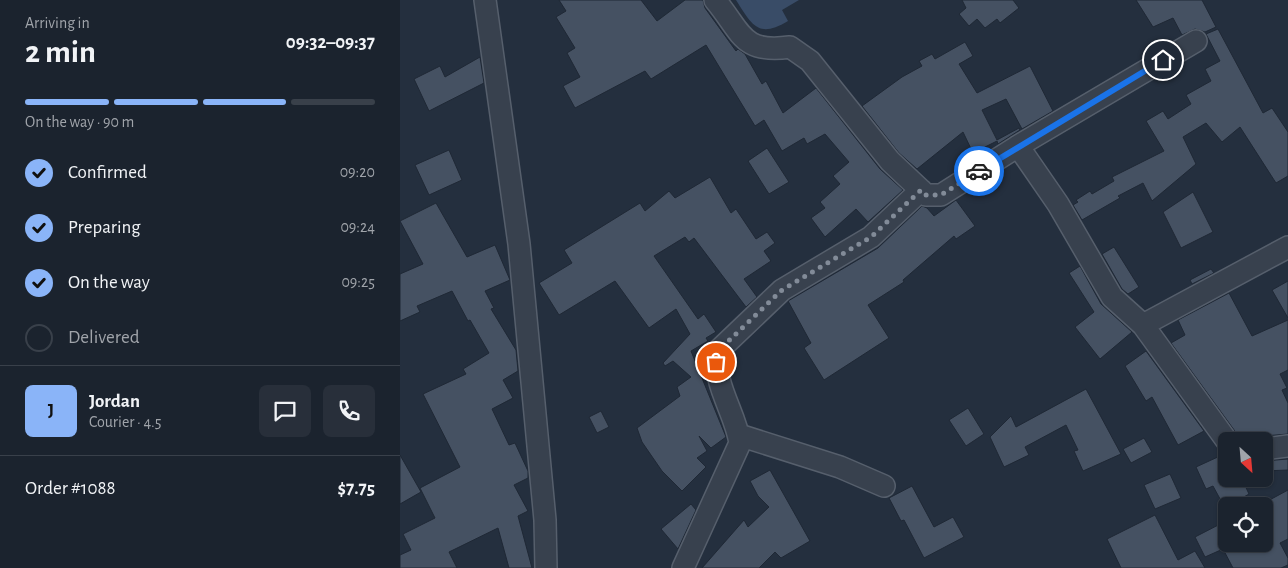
<!DOCTYPE html>
<meta charset="utf-8">
<style>
body{margin:0;font-family:"Alegreya Sans",sans-serif;background:#282f3a;color:#f1f3f6;height:100vh;display:flex;flex-direction:column;font-size:19px;white-space:nowrap}
*{box-sizing:border-box;margin:0}
p{font-size:16px;color:#a0a4aa}
.icon{flex:none;width:28px;height:28px;fill:none;stroke:currentColor;stroke-width:2;stroke-linecap:round;stroke-linejoin:round}
.map{position:relative;flex:1;overflow:hidden}
.sheet{display:flex;flex-direction:column;background:#1b232e;width:400px}
.sheet>*{flex:none}
.needle{width:32px;rotate:154deg}
.fabs{position:absolute;left:818px;top:432px;display:grid;gap:10px}
.fabs a{display:grid;place-items:center;width:55px;height:55px;border-radius:8px;background:#1b232e;box-shadow:0 1px 4px #0004,0 0 0 1px #39404a;font-size:25px}
.pin{position:absolute;display:grid;place-items:center;width:42px;height:42px;color:#fff;margin:-21px;border:2px solid #fff;border-radius:50%;box-shadow:0 1px 5px #0007}
.courier{position:absolute;display:grid;place-items:center;width:50px;height:50px;margin:-25px;border:4px solid #1a73e8;border-radius:50%;background:#fff;color:#222;box-shadow:0 1px 6px #0007}
.head em{font-style:normal;font-weight:700}
.head div{display:flex;flex-direction:column-reverse}
.head{display:flex;align-items:center;justify-content:space-between;height:85px;padding:0 25px}
h1{font-size:32px;font-weight:700;line-height:38px}
.bar{display:grid;grid-template-columns:repeat(4,1fr);gap:8px 5px;align-content:center;height:60px;padding:0 25px}
.bar i{height:6px;border-radius:4px;background:#39404a}
.bar .active{background:#8ab4f8}
.bar p{grid-column:span 4}
.line{display:flex;align-items:center;gap:12px;padding:0 25px;border-top:1px solid #39404a}
.line div{flex:1}
.round{display:grid;place-items:center;flex:none;width:52px;height:52px;border-radius:8px;background:#282f3a}
ol{padding:0 25px;list-style:none}
li{display:flex;align-items:center;gap:15px;height:55px}
li p{margin-inline-start:auto}
li .icon{padding:5px;border-radius:50%;background:#8ab4f8;color:#111;stroke-width:4}
li:last-child{color:#a0a4aa}
li i{width:28px;height:28px;border:2px solid #39404a;border-radius:50%}
main{display:flex;flex:1;min-height:0}
.map>svg:first-child{display:block}
.water{fill:#394c67}
.building{fill:#455162;stroke:#1f2835}
.lines{fill:none;stroke-linecap:round;stroke-linejoin:round}
.minor-casing{stroke:#565f6c;stroke-width:24}
.minor{stroke:#38414e;stroke-width:21}
.done{stroke:#828b98;stroke-width:5;stroke-dasharray:0 9}
.route{stroke:#1a73e8;stroke-width:6}
</style>
<main>
<section class="sheet">
<div class="head"><div><h1>2 min</h1><p>Arriving in</p></div><em>09:32–09:37</em></div>
<div class="bar"><i class="active"></i><i class="active"></i><i class="active"></i><i></i><p>On the way · 90 m</p></div>
<ol>
<li><svg class="icon" aria-label="check" viewBox="0 0 24 24"><path d="M5 12l5 5 9-10"/></svg>Confirmed<p>09:20</p></li>
<li><svg class="icon" aria-label="check" viewBox="0 0 24 24"><path d="M5 12l5 5 9-10"/></svg>Preparing<p>09:24</p></li>
<li><svg class="icon" aria-label="check" viewBox="0 0 24 24"><path d="M5 12l5 5 9-10"/></svg>On the way<p>09:25</p></li>
<li><i></i>Delivered</li>
</ol>
<div class="line" style="height:90px"><b class="round" style="background:#8ab4f8;color:#111">J</b><div><b>Jordan</b><p>Courier · 4.5</p></div><a class="round"><svg class="icon" aria-label="chat" viewBox="0 0 24 24"><path d="M4 5h16v11H9l-5 4z"/></svg></a><a class="round"><svg class="icon" aria-label="phone" viewBox="0 0 24 24"><path d="M5 4h4l2 5-3 2q2 4 5 5l2-3 5 2v4C11 20 4 13 5 4z"/></svg></a></div>
<div class="line" style="height:65px"><div>Order #1088</div><b>$7.75</b></div>
</section>
<div class="map">
<svg width="888" height="568" viewBox="0 0 888 568">
<rect width="100%" height="100%" fill="#242f3e"/>
<path class="water" d="M 336,0 L 399,0 L 382,10 L 388,21 C 358,39 352,25 336,0 Z"/>
<path class="building" d="M 159,0 L 241,0 L 257,21 L 285,0 L 303,0 L 305,8 L 336,51 L 338,49 L 345,54 L 362,84 L 366,81 L 383,113 L 416,88 L 480,169 L 503,190 L 468,222 L 456,209 L 425,237 L 411,218 L 425,208 L 420,202 L 440,184 L 433,176 L 449,162 L 425,134 L 407,144 L 404,138 L 382,151 L 364,120 L 355,126 L 306,45 L 251,79 L 245,71 L 175,108 L 163,86 L 180,77 L 167,53 L 175,48 L 156,17 L 166,11 Z
M 562,0 L 613,0 L 619,8 L 600,23 L 597,19 L 585,28 L 577,19 L 569,26 L 559,14 L 566,8 Z
M 736,0 L 802,0 L 816,27 L 805,32 L 795,29 L 782,35 L 773,18 L 753,27 Z
M 818,29 L 863,113 L 872,108 L 888,132 L 888,176 L 876,183 L 840,127 L 822,142 L 806,123 L 783,137 L 796,164 L 752,201 L 743,183 L 718,196 L 720,198 L 682,220 L 673,205 L 678,202 L 676,200 L 690,191 L 692,194 L 714,181 L 712,177 L 764,151 L 746,121 L 763,111 L 768,119 L 791,104 L 786,95 L 811,81 L 805,69 L 820,61 L 806,34 Z
M 565,42 L 573,56 L 559,64 L 577,93 L 630,66 L 653,111 L 622,129 L 606,99 L 582,110 L 597,140 L 619,128 L 620,130 L 598,144 L 597,141 L 573,153 L 563,132 L 517,169 L 499,153 L 462,106 L 502,77 L 522,66 L 519,61 L 532,54 L 535,59 Z
M 80,57 L 84,83 L 29,111 L 14,79 L 40,66 L 45,77 Z
M 367,148 L 389,182 L 369,194 L 348,161 Z
M 49,150 L 62,180 L 29,195 L 15,165 Z
M 310,177 L 331,213 L 336,209 L 356,239 L 367,232 L 375,243 L 364,251 L 371,261 L 344,279 L 357,297 L 346,307 L 294,238 L 289,242 L 285,237 L 254,256 L 298,319 L 304,314 L 316,332 L 306,338 L 308,341 L 291,351 L 326,437 L 311,448 L 299,436 L 307,451 L 297,458 L 306,467 L 282,491 L 262,471 L 242,442 L 237,428 L 280,396 L 277,387 L 291,377 L 273,361 L 265,366 L 263,363 L 290,334 L 276,309 L 249,328 L 215,281 L 159,315 L 139,283 L 172,263 L 164,250 L 240,203 L 245,211 L 269,191 L 275,198 Z
M 793,192 L 813,232 L 781,248 L 763,212 Z
M 556,200 L 575,226 L 556,239 L 554,236 L 503,280 L 504,282 L 468,305 L 489,338 L 424,380 L 404,348 L 411,343 L 388,301 L 478,248 L 522,206 L 527,208 L 534,216 Z
M 36,203 L 67,257 L 95,245 L 110,280 L 85,291 L 94,308 L 91,309 L 116,350 L 118,371 L 103,380 L 113,398 L 92,409 L 109,445 L 115,443 L 128,471 L 128,478 L 114,485 L 128,511 L 118,516 L 132,568 L 109,568 L 98,528 L 49,552 L 57,568 L 0,568 L 0,555 L 11,550 L 3,534 L 35,518 L 20,488 L 60,467 L 23,394 L 66,374 L 63,369 L 89,353 L 70,320 L 68,321 L 52,291 L 17,306 L 20,312 L 0,321 L 0,274 L 23,264 L 0,221 Z
M 714,247 L 739,287 L 728,294 L 722,289 L 702,254 Z
M 680,266 L 701,304 L 732,332 L 700,359 L 675,327 L 694,312 L 669,273 Z
M 811,269 L 814,273 L 792,284 L 790,280 Z
M 888,281 L 888,318 L 872,290 Z
M 829,293 L 852,336 L 888,320 L 888,370 L 880,374 L 887,388 L 882,390 L 888,403 L 888,434 L 864,436 L 864,433 L 846,441 L 839,441 L 837,434 L 771,343 L 785,335 L 778,320 Z
M 746,351 L 804,431 L 778,445 L 752,397 L 746,401 L 725,366 Z
M 686,389 L 721,454 L 683,471 L 674,451 L 678,450 L 666,425 L 625,447 L 629,455 L 604,467 L 590,437 L 611,416 L 616,427 Z
M 568,408 L 584,434 L 566,446 L 549,420 Z
M 201,411 L 209,427 L 197,433 L 189,417 Z
M 744,438 L 752,452 L 731,463 L 723,449 Z
M 0,455 L 21,492 L 0,504 Z
M 820,456 L 826,469 L 826,479 L 831,479 L 833,483 L 842,479 L 849,494 L 825,508 L 813,486 L 806,489 L 796,467 Z
M 888,459 L 888,470 L 864,471 L 864,461 Z
M 370,470 L 410,541 L 381,558 L 375,552 L 359,568 L 302,568 L 344,520 L 348,527 L 369,507 L 358,496 L 350,481 Z
M 770,474 L 781,498 L 755,509 L 744,485 Z
M 512,486 L 534,527 L 553,517 L 564,537 L 524,558 L 504,520 L 501,521 L 489,498 Z
M 888,490 L 888,539 L 880,543 L 888,558 L 888,565 L 881,568 L 833,568 L 823,549 L 805,557 L 795,537 L 826,521 L 826,544 L 864,544 L 864,503 Z
M 291,504 L 296,510 L 278,549 L 261,529 Z
M 755,515 L 778,560 L 795,551 L 805,568 L 721,568 L 707,539 Z"/>
<g class="lines">
<g class="minor-casing">
<path id="minor" d="M 85,0 L 119,244 L 145,520 L 146,568
M 315,0 C 342,32 341,54 390,47 L 410,61 L 490,161 L 526,195 L 541,195 L 618,146 L 796,41
M 618,146 L 658,204 L 712,297 L 743,325 L 827,441
M 743,325 L 888,247
M 339,435 L 440,467 L 484,486
M 864,449 L 888,446
M 283,568 L 340,443 C 335,411 312,384 318,351 L 382,290 L 471,237 L 521,190"/>
</g>
<use href="#minor" class="minor"/>
</g>
<g class="lines">
<path class="done" d="M 316,362 L 318,351 L 382,290 L 471,237 L 521,190 L 526,195 L 541,195 L 579,171"/>
<path class="route" d="M 579,171 L 763,60"/>
</g>
</svg>
<div class="fabs">
<a><svg class="needle" viewBox="-14 -14 28 28"><path d="M0-13l5 13h-10z" fill="#e53935"/><path d="M0 13l5-13h-10z" fill="#a0a4aa"/></svg></a>
<a><svg class="icon" aria-label="locate" viewBox="0 0 24 24"><circle cx="12" cy="12" r="6"/><path d="M12 2v4M12 18v4M2 12h4M18 12h4"/></svg></a>
</div>
<div class="pin" style="left:316px;top:362px;background:#ea580c"><svg class="icon" aria-label="bag" viewBox="0 0 24 24"><path d="M5 8h14l-1 12H6zM9 8a3 3 0 0 1 6 0"/></svg></div>
<div class="pin" style="left:763px;top:60px;background:#1f2937"><svg class="icon" aria-label="home" viewBox="0 0 24 24"><path d="M3 11l9-7 9 7M6 9v11h12V9"/></svg></div>
<div class="courier" style="left:579px;top:171px"><svg class="icon" aria-label="car" viewBox="0 0 24 24"><path d="M5 17H2v-5l4-1 3-4h7l3 4 3 1v5h-3M9 17h6M6 11h13"/><circle cx="7" cy="17" r="2"/><circle cx="17" cy="17" r="2"/></svg></div>
</div>
</main>
